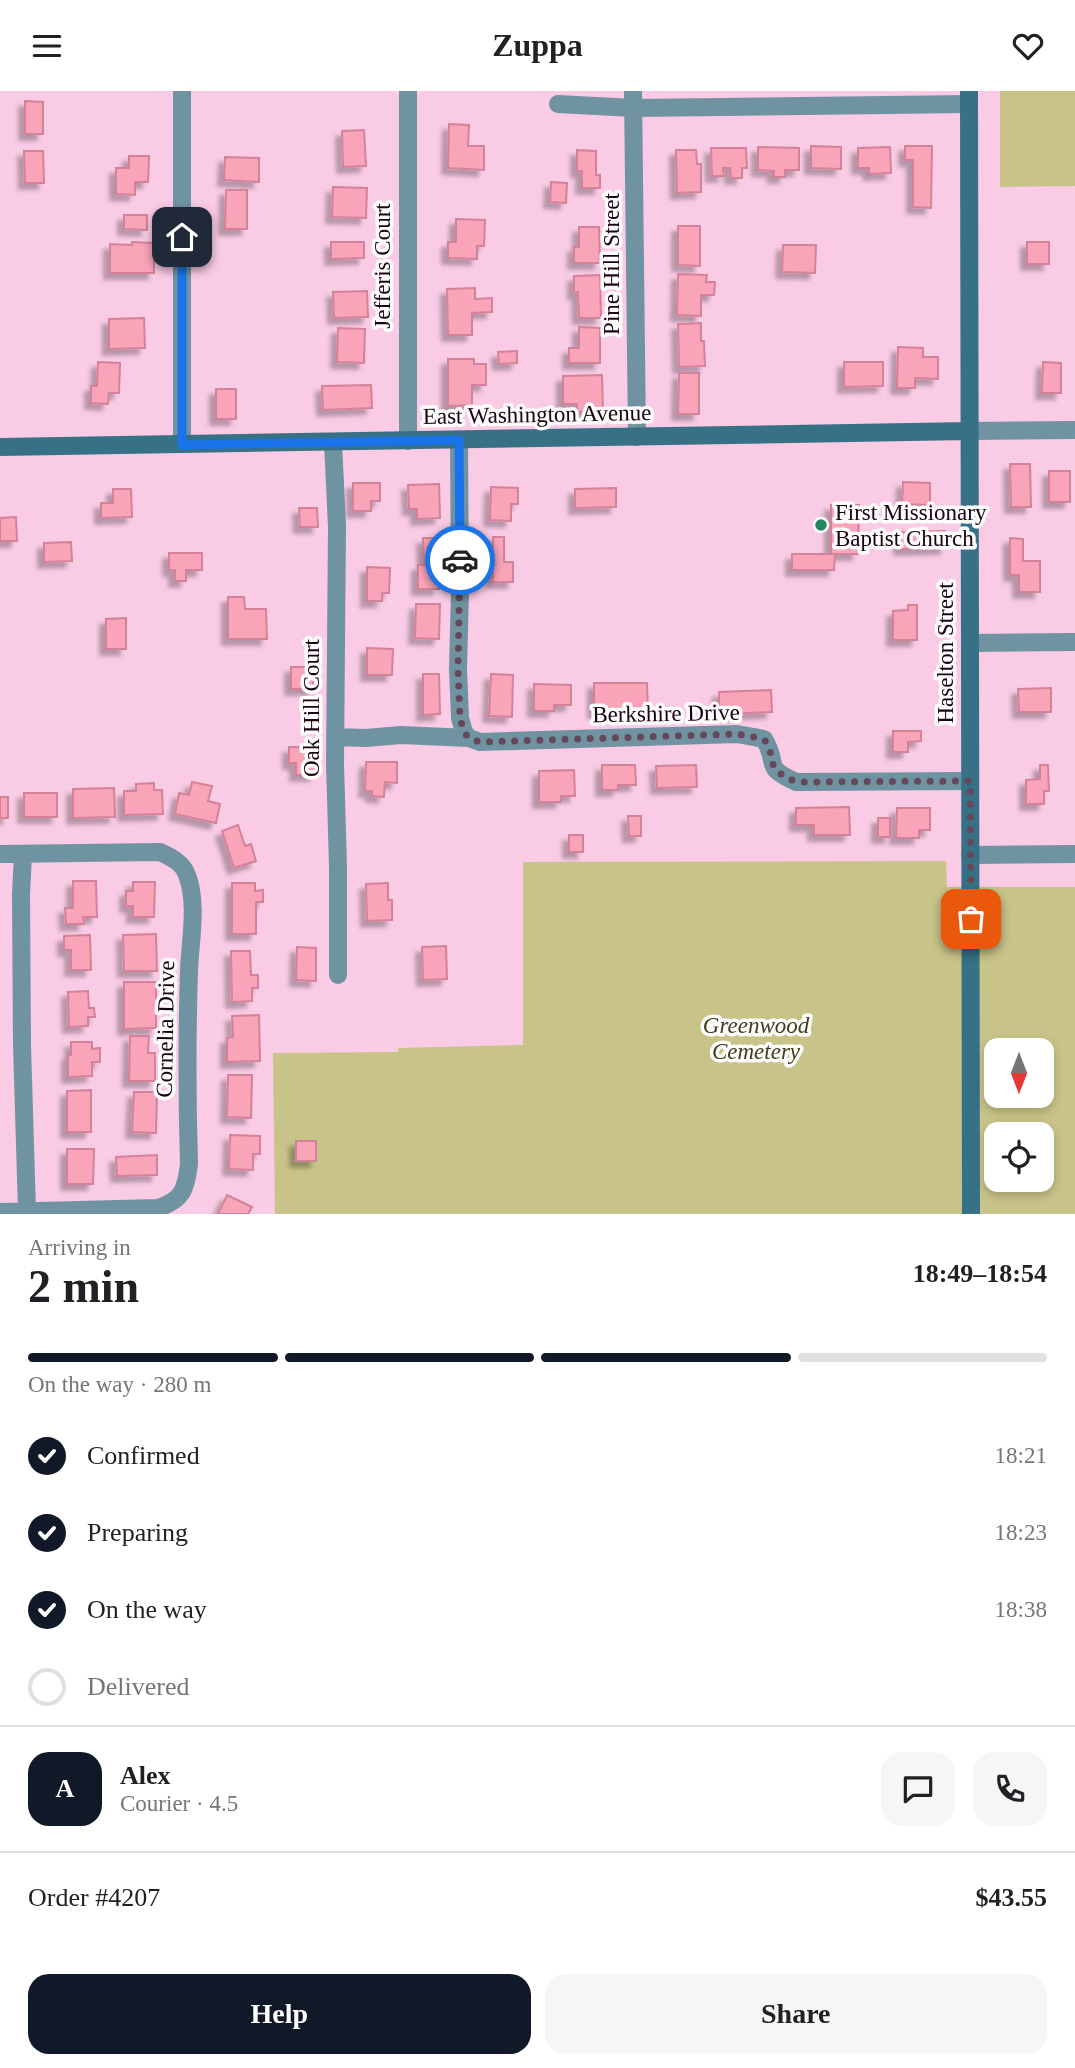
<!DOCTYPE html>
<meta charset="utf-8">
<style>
body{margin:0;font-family:"Times New Roman",serif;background:#f6f6f6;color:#202124;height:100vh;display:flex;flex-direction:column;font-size:26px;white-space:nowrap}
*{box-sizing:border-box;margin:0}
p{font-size:23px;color:#757577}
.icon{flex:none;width:38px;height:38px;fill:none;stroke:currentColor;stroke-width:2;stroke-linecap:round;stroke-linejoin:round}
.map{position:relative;height:1123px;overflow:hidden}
.sheet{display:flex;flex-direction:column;background:#fff;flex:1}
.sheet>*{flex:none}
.needle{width:46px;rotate:180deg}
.fabs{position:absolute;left:984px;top:947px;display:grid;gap:14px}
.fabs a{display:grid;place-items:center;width:70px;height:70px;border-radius:14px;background:#fff;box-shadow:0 4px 10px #0003;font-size:35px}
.pin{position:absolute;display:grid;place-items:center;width:60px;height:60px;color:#fff;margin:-30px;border-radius:14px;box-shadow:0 4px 10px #0006}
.courier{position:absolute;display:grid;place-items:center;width:70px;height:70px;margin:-35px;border:5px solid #1a73e8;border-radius:50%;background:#fff;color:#222;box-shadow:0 2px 9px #0007}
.head em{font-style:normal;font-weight:700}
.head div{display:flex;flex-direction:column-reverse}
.head{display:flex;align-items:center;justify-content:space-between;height:119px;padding:0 28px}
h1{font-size:46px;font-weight:700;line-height:52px}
.bar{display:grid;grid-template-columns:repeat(4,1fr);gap:10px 7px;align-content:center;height:84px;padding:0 28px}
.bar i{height:9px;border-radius:5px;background:#e0e0e0}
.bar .on{background:#111827}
.bar p{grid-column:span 4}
.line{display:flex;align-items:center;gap:18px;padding:0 28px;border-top:2px solid #e0e0e0}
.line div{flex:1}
.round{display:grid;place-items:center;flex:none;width:74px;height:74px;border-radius:21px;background:#f6f6f6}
ol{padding:0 28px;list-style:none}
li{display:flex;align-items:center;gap:21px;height:77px}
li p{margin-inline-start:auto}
li .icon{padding:7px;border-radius:50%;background:#111827;color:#fff;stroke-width:4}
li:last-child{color:#757577}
li i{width:38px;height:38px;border:4px solid #e0e0e0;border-radius:50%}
.cta{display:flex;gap:14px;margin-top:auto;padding:14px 28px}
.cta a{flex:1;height:80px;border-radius:21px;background:#111827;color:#fff;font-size:28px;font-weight:700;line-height:80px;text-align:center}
.cta a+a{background:#f6f6f6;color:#202124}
header{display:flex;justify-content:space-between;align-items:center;height:91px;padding:0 28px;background:#fff;font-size:32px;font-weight:700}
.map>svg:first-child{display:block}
.green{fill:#c8c388;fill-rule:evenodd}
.building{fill:#f9a4b9;stroke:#d48298;stroke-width:2;filter:url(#shadow)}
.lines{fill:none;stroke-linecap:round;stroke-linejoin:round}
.street{stroke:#6f93a1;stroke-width:18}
.secondary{stroke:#377185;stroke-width:18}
.done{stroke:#67485b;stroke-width:7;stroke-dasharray:0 12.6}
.route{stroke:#1a73e8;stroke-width:9}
.poi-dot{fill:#228761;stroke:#fbfbfb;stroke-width:2.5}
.labels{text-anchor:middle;stroke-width:7;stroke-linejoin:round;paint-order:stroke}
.street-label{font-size:23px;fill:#190211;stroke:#fbfbfb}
.poi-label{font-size:23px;fill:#190211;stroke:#fbfbfb;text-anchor:start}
.park-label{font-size:23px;font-style:italic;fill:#413d1b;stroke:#fbfbfb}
</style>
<header><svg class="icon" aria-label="menu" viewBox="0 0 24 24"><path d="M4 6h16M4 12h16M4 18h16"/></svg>Zuppa<svg class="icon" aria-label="heart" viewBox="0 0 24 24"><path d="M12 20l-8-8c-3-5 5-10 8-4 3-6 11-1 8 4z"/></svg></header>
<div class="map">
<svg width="1075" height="1123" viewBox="0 0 1075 1123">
<defs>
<filter id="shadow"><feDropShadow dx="-6" dy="6" stdDeviation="2" flood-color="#0004"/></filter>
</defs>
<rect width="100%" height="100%" fill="#f9cbe5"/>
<path class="green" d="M 1000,0 L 1075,0 L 1075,95 L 1000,96 Z
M 946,770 L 947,796 L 1075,796 L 1075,1123 L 275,1123 L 273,962 L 398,961 L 398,957 L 523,954 L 523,771 ZM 996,959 L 1041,959 L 1041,1004 L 996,1004 ZM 996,1043 L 1041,1043 L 1041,1088 L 996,1088 Z"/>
<path class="building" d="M 25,10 L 43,11 L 43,43 L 25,43 Z
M 449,33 L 469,34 L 468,55 L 484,55 L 484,79 L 448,77 Z
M 364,39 L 366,75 L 343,76 L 342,40 Z
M 811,55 L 841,56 L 841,78 L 811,77 Z
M 905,55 L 932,55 L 931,117 L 913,116 L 913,69 L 905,69 Z
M 758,56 L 799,57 L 799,79 L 785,79 L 785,86 L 774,86 L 774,80 L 758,79 Z
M 890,56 L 891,82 L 869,83 L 869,77 L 858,77 L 858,57 Z
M 711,57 L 746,57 L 747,77 L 742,77 L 742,87 L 731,87 L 730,77 L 723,77 L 724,85 L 712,85 Z
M 577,59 L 596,60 L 596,84 L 600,84 L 600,97 L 582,97 L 582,80 L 577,80 Z
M 676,59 L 696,59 L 697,73 L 701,73 L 701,101 L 677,102 Z
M 24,60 L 43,60 L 44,92 L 25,92 Z
M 129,65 L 149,65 L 148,91 L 135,91 L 135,104 L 116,103 L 116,77 L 129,77 Z
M 225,66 L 259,67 L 259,91 L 224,89 Z
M 551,91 L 567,92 L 566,112 L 550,111 Z
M 333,96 L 367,97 L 366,127 L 332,126 Z
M 226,99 L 247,99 L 247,138 L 225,138 Z
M 124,124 L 147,124 L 147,139 L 124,138 Z
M 456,128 L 485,129 L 484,155 L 477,155 L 477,168 L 448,167 L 448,151 L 456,151 Z
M 678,135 L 700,135 L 700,175 L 678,174 Z
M 579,136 L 599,136 L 600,172 L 574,172 L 574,156 L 579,156 Z
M 132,151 L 154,152 L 154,182 L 110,182 L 110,153 L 132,154 Z
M 331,151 L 364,151 L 364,167 L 331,168 Z
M 1027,151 L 1049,151 L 1049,173 L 1027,173 Z
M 783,154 L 816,154 L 815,182 L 782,181 Z
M 678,183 L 707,184 L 706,191 L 715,191 L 714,204 L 701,204 L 701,225 L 677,224 Z
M 600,184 L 601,227 L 579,227 L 578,201 L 574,202 L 574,185 Z
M 475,197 L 475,208 L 492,207 L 492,221 L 472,222 L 472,244 L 448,244 L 447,198 Z
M 367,200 L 368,226 L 334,227 L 333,201 Z
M 144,227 L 145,257 L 109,258 L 109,228 Z
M 701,232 L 701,250 L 704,250 L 705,275 L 679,276 L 678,233 Z
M 579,236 L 600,237 L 600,272 L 569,272 L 569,257 L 579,257 Z
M 338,237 L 365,238 L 364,272 L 337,271 Z
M 898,256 L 923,257 L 923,266 L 938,266 L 938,288 L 915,287 L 915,297 L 897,297 Z
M 517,260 L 517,272 L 499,273 L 498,261 Z
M 448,268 L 474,268 L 474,273 L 486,273 L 486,294 L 472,294 L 472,314 L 448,315 Z
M 98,271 L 120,272 L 119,302 L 109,302 L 108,313 L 91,312 L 91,295 L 97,295 Z
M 844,271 L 883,271 L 883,295 L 844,296 Z
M 1043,271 L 1061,272 L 1061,302 L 1042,302 Z
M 679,282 L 699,282 L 699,323 L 678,323 Z
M 602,284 L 603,320 L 577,321 L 577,313 L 563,313 L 563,285 Z
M 371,294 L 372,317 L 323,319 L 322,295 Z
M 216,298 L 236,298 L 236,328 L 216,328 Z
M 1010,373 L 1030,373 L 1031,416 L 1011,416 Z
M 1049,380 L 1070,380 L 1070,411 L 1049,411 Z
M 903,391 L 930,392 L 930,414 L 902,413 Z
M 353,392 L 380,392 L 380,410 L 371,410 L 371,420 L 353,420 Z
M 439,393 L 440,427 L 417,428 L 417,418 L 409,418 L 408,394 Z
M 491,396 L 518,397 L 518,413 L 511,413 L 511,430 L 490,429 Z
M 616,397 L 616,416 L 575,417 L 575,398 Z
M 113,398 L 131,398 L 132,426 L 101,427 L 101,412 L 113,412 Z
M 831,414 L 859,414 L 858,463 L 831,463 Z
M 299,417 L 317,417 L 318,436 L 300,436 Z
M 16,426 L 17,450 L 0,450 L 0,427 Z
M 945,440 L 946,457 L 900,458 L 900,441 Z
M 493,446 L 504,446 L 504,471 L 513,471 L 513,491 L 493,491 Z
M 423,447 L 438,447 L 439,498 L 418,498 L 418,474 L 424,474 Z
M 1010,447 L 1023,448 L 1023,470 L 1040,470 L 1040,501 L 1019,501 L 1019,484 L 1010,484 Z
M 71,451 L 72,470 L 44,471 L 44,452 Z
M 169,462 L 202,462 L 202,479 L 186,479 L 186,490 L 175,490 L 175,479 L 169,479 Z
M 792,463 L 835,463 L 834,479 L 792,479 Z
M 367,476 L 390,477 L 389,502 L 382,502 L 382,510 L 367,510 Z
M 228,506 L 244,506 L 245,518 L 266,518 L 267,548 L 228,548 Z
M 416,513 L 440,513 L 439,548 L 415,547 Z
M 908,514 L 917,514 L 917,549 L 893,549 L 893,520 L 908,519 Z
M 126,527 L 126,558 L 106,558 L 106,528 Z
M 367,557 L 393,558 L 392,584 L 367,584 Z
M 291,576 L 313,576 L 313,598 L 291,598 Z
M 423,583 L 439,583 L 440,623 L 423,624 Z
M 491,583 L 513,584 L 512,626 L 489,625 Z
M 594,592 L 647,592 L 648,620 L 594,621 Z
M 534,593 L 571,594 L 571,614 L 554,614 L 554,620 L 534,620 Z
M 1051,597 L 1051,621 L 1019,621 L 1018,598 Z
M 771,599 L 772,621 L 719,623 L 719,601 Z
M 893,640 L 921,640 L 921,650 L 908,651 L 908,661 L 893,661 Z
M 289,656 L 315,656 L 315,684 L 296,684 L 296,672 L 289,672 Z
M 366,671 L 397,671 L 397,692 L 385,691 L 384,706 L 372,705 L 372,700 L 365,700 Z
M 602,674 L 635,674 L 636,694 L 618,694 L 618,699 L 602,699 Z
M 696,674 L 697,696 L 657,697 L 656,675 Z
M 1040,674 L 1048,674 L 1049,700 L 1044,700 L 1044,713 L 1026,713 L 1026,689 L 1040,688 Z
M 574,679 L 575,705 L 561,705 L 561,711 L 539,711 L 539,680 Z
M 192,691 L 212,695 L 208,710 L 220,713 L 216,732 L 175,723 L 179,702 L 189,704 Z
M 154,692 L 154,699 L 162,699 L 163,723 L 124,724 L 124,700 L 136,700 L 136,693 Z
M 114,697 L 115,726 L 73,727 L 73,698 Z
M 24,702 L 57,702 L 57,726 L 24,726 Z
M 0,706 L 8,706 L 8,727 L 0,727 Z
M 849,716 L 850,744 L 814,744 L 814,734 L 796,734 L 796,717 Z
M 897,717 L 930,717 L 930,739 L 919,739 L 919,747 L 896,747 Z
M 628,725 L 641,725 L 641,745 L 629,745 Z
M 878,727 L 890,727 L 890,746 L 878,746 Z
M 238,734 L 245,755 L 251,753 L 256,770 L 234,777 L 222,740 Z
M 569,744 L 583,744 L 583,761 L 569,761 Z
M 73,790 L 96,790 L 97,826 L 83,826 L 84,833 L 66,833 L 65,817 L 73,817 Z
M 133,791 L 155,791 L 154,826 L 133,826 L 133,815 L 126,815 L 126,800 L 133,800 Z
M 232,792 L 255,792 L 255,800 L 263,799 L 263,811 L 256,811 L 256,843 L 232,843 Z
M 388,792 L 388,809 L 392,809 L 392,829 L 367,830 L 366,793 Z
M 156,843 L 157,880 L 124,880 L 123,844 Z
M 90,844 L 91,879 L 71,879 L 71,859 L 64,859 L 64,845 Z
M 446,855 L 447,888 L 423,889 L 422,856 Z
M 297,856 L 316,857 L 316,890 L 296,889 Z
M 231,860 L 250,860 L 251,884 L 258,884 L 258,897 L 252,897 L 252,910 L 232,911 Z
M 124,891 L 156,891 L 156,937 L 124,938 Z
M 88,900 L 89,917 L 94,917 L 95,926 L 88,926 L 88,935 L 69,936 L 68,901 Z
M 259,924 L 260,970 L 227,971 L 227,947 L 233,946 L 232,925 Z
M 130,945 L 149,945 L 148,962 L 155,962 L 155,990 L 129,990 Z
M 71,951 L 92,951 L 92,958 L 100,957 L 100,971 L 92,971 L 92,985 L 68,986 L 68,964 L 71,964 Z
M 228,984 L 252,984 L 251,1027 L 227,1026 Z
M 91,999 L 91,1041 L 67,1041 L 67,1000 Z
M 134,1001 L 157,1001 L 156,1042 L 132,1041 Z
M 230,1044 L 260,1045 L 260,1063 L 253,1063 L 253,1079 L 229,1078 Z
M 296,1050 L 316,1050 L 316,1070 L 296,1070 Z
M 67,1058 L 94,1058 L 93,1093 L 67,1093 Z
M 157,1064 L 157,1084 L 117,1085 L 116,1066 Z
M 227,1104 L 252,1116 L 248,1123 L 218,1123 Z"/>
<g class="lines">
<path class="street" d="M 182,0 L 182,353
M 633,0 L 637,346
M 558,13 L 633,17 L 969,13
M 969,340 L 1075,339
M 459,349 L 460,500 L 458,578 L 460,627 L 464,641 L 469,647
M 408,350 L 408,0
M 333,351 L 337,436 L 335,672 L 338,776 L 338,884
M 970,552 L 1075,551
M 336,646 L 366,647 L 401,644 L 469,647 L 480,651 L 737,643 L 764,648 C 780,674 761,675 796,691 L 970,690
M 0,763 L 160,761 C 171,766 183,772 187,784 C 198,813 190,850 189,880 C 187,944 187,1009 189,1073 C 186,1098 183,1109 158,1117 L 0,1121
M 23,763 L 21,803 L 22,954 L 27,1120
M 970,764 L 1075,763"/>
<path class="secondary" d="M 969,0 L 971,1123
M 0,356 L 969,340"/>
</g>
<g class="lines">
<path class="done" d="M 460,469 L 458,578 L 460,627 L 464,641 L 469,647 L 480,651 L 737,643 L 764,648 C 780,673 761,675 796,691 L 970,690 L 971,828"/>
<path class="route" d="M 182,146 L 182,354 L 459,349 L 460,469"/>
</g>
<circle class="poi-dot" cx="821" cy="434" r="7"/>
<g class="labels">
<g class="street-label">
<text transform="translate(611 173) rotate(-90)" y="8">Pine Hill Street</text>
<text transform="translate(382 175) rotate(-90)" y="8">Jefferis Court</text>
<text transform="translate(537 323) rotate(-1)" y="8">East Washington Avenue</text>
<text transform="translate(945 562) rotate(-90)" y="8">Haselton Street</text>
<text transform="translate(311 617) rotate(-90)" y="8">Oak Hill Court</text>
<text transform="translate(666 622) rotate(-1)" y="8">Berkshire Drive</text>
<text transform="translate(165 938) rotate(-89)" y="8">Cornelia Drive</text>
</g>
<g class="poi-label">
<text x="835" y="429">First Missionary<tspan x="835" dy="26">Baptist Church</tspan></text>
</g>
<g class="park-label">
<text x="756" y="942">Greenwood<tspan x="756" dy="26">Cemetery</tspan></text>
</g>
</g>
</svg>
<div class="fabs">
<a><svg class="needle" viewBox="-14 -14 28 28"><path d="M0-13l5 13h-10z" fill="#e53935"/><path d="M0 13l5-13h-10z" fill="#757577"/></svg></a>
<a><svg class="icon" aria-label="locate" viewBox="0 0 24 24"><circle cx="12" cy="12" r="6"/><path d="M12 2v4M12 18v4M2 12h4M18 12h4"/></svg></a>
</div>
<div class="pin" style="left:971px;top:828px;background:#ea580c"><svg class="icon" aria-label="bag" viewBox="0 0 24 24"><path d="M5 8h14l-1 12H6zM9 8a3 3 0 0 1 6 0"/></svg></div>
<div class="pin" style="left:182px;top:146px;background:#1f2937"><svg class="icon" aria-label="home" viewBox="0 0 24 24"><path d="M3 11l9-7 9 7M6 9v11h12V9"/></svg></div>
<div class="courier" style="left:460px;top:469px"><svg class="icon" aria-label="car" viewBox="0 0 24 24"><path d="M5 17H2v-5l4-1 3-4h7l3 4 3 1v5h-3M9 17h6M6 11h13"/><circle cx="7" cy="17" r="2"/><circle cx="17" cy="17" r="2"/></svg></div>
</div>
<section class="sheet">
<div class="head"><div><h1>2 min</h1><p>Arriving in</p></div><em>18:49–18:54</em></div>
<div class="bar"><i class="on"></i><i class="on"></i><i class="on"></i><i></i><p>On the way · 280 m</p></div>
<ol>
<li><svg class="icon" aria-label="check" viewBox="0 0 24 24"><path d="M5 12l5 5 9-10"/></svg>Confirmed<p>18:21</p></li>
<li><svg class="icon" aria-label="check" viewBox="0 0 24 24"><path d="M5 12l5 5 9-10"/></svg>Preparing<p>18:23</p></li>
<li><svg class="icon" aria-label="check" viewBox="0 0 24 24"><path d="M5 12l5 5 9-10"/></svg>On the way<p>18:38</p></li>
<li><i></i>Delivered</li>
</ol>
<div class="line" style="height:126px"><b class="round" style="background:#111827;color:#fff">A</b><div><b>Alex</b><p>Courier · 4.5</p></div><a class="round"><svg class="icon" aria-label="chat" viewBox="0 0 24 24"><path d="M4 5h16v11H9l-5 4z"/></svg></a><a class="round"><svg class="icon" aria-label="phone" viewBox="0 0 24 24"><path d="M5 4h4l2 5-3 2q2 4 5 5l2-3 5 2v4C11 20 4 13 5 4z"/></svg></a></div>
<div class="line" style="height:91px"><div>Order #4207</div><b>$43.55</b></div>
<div class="cta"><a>Help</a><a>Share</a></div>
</section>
